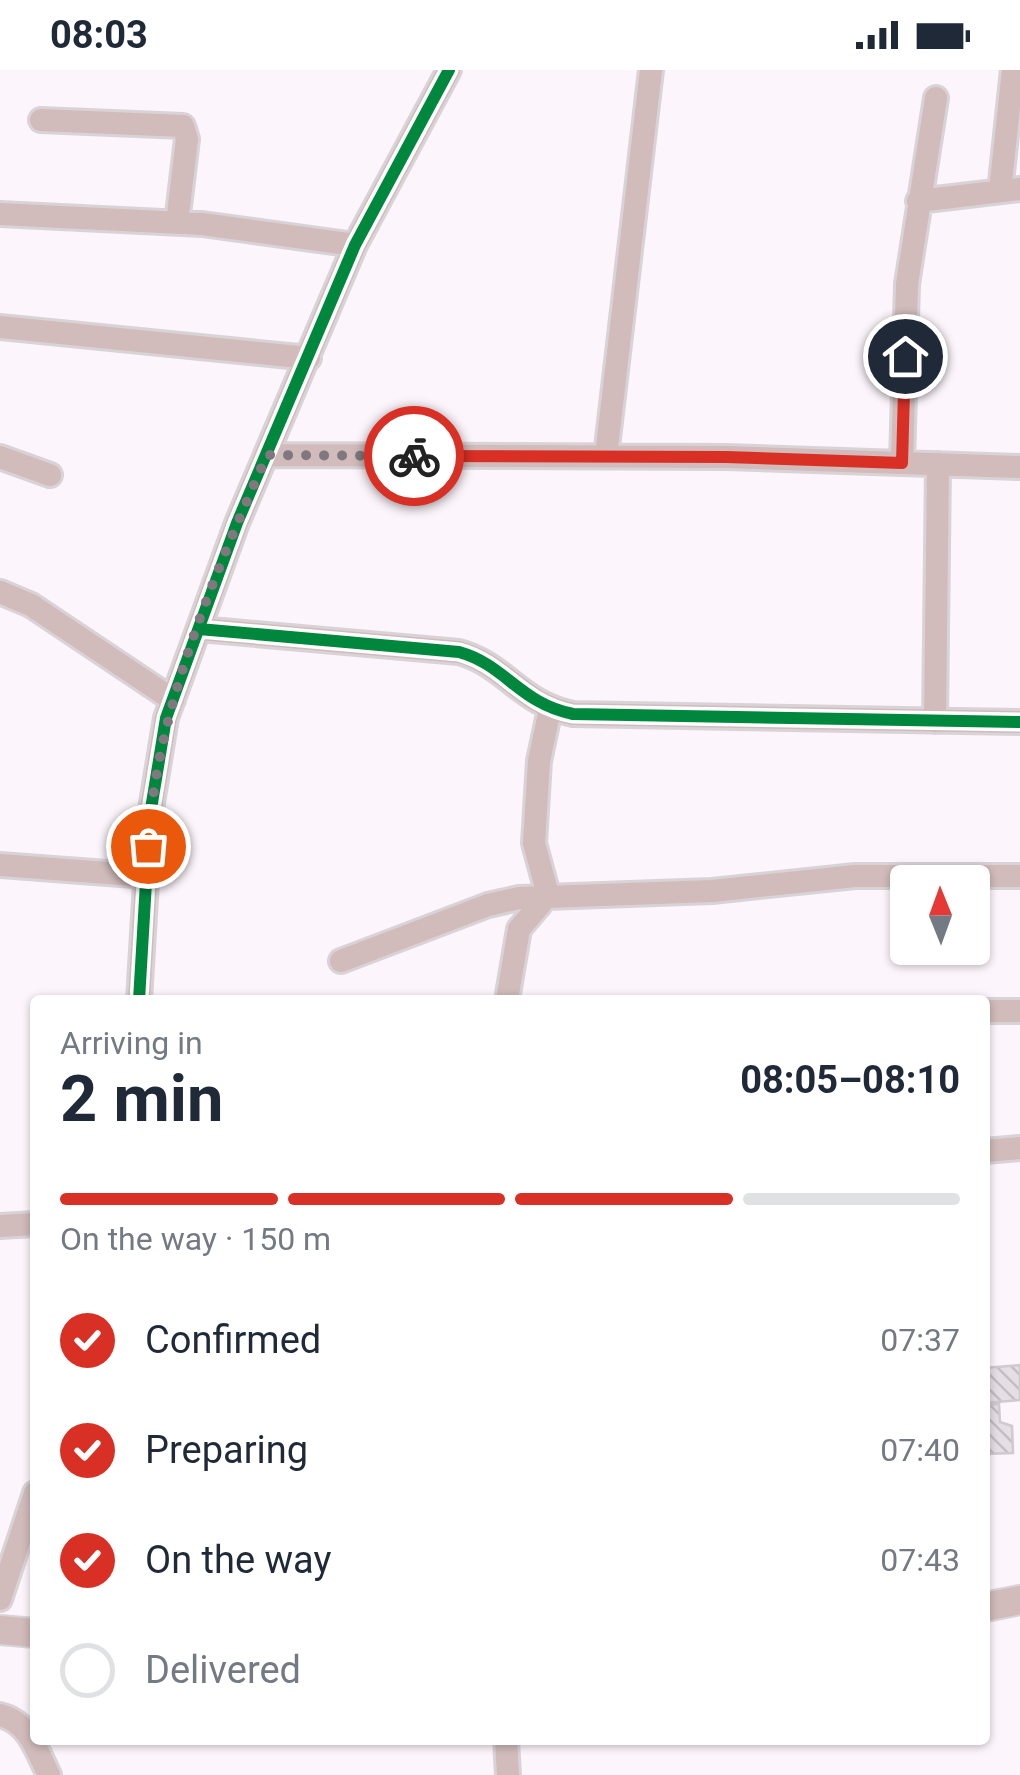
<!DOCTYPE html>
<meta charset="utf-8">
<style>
body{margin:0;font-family:Roboto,sans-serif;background:#f2f2f3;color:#1f2937;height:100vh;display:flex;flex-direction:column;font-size:38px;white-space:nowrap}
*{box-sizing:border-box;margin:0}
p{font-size:32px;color:#747a83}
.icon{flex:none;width:55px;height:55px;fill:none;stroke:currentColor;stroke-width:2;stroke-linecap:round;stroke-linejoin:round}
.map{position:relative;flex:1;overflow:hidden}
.details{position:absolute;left:30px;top:925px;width:960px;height:750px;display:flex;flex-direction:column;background:#fff;border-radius:10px;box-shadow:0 2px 8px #0004}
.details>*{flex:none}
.needle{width:65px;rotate:359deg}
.buttons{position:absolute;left:890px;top:795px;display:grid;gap:20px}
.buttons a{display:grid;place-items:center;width:100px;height:100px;border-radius:10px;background:#fff;box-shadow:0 2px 8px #0004;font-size:50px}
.pin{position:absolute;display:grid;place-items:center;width:85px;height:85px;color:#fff;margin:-42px;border:5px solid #fff;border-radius:50%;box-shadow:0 2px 10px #0007}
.courier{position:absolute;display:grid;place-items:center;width:100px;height:100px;margin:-50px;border:8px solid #d93025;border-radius:50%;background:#fff;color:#222;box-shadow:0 2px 12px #0007}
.headline em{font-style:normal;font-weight:700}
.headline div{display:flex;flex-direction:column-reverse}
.headline{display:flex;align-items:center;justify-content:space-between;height:170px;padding:0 30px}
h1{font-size:65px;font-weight:700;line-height:75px}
.bar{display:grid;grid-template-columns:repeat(4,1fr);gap:15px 10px;align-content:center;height:120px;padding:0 30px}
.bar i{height:12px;border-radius:8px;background:#e0e1e3}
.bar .current{background:#d93025}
.bar p{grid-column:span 4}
ol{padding:0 30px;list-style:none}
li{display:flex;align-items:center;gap:30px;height:110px}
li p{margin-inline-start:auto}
li .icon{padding:10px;border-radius:50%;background:#d93025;color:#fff;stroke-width:4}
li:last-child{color:#747a83}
li i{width:55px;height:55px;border:5px solid #e0e1e3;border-radius:50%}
.status{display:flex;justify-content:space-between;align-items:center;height:70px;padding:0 50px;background:#fff;direction:ltr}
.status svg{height:28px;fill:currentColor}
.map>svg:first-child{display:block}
.building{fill:url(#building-back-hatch);stroke:#d0c9cf;stroke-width:2.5}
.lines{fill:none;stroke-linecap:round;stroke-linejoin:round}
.minor-casing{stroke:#d9d3d8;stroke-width:28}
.tertiary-casing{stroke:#d9d3d8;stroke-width:32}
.minor{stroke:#d1bbbb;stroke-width:22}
.tertiary{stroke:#d1bbbb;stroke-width:28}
.cycleway-casing{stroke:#fff;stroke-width:19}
.cycleway{stroke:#00873e;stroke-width:12}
.done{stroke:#80787f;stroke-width:10;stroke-dasharray:0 18}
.route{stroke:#d93025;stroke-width:12}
</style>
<div class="status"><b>08:03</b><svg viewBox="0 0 49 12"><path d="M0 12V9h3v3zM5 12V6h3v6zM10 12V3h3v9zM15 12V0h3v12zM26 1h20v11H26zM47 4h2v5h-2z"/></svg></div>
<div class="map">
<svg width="1020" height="1705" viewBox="0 0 1020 1705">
<defs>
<pattern id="building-back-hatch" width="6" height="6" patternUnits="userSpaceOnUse" patternTransform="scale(2.5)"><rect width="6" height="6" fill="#e5dee4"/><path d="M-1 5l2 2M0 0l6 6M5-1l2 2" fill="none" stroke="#c5bfc4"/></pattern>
</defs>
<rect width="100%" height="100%" fill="#fcf5fb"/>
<path class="building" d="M 1020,1295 L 1020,1330 L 985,1333 L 985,1298 Z
M 999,1334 L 1000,1352 L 1012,1356 L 1013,1383 L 985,1384 L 985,1335 Z"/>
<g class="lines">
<g class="minor-casing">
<path id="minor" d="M 41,50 L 183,56 L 187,69 L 177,153
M 1000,121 L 1013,0
M 918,131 L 1020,119
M 0,144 L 202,154 L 355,175
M 0,257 L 309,288
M 267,385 L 726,387 L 1020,397
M 606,386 L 651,0
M 0,387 L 50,405
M 902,393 L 907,214 L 936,28
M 0,522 L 31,535 L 173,630
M 199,559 L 459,582 C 506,595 519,633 573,644 L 1020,652
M 935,651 L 938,394
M 0,795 L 147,806
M 341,891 L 488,835 L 519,828 L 712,821 L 855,806 L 1020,806
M 139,930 L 150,745 L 166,648 L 237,453 L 355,175 L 449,0
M 507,930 L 519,859 L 548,825 L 534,773 L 539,691 L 550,639
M 985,941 L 1020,941
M 985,1081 L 1020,1078
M 0,1156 L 35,1154
M 0,1529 L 35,1423
M 0,1645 C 29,1652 37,1681 49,1705
M 506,1670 L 508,1705"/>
</g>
<g class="tertiary-casing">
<path id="tertiary" d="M 985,1537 L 1020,1530
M 0,1560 L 35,1563"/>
</g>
<use href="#minor" class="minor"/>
<use href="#tertiary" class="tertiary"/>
<g class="cycleway-casing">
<path id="cycleway" d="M 199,559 L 459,582 C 506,595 519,633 573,644 L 1020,652
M 139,930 L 150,745 L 166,648 L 237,453 L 355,175 L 449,0"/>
</g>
<use href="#cycleway" class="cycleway"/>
</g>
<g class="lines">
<path class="done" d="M 148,776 C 156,641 213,508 267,385 L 414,386"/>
<path class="route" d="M 414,386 L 726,387 L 902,393 L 905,286"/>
</g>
</svg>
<div class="buttons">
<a><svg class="needle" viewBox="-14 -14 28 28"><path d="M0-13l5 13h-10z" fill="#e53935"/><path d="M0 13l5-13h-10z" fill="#747a83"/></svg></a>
</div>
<div class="pin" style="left:148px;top:776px;background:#ea580c"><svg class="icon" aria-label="bag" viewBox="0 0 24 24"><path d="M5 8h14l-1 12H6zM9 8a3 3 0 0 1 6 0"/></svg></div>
<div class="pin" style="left:905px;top:286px;background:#1f2937"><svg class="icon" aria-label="home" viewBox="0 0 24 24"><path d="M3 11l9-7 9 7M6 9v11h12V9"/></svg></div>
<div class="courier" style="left:414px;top:386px"><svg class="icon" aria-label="bike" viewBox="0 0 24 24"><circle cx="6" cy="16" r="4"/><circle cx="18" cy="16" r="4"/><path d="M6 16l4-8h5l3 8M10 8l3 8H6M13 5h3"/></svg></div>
<section class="details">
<div class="headline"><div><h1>2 min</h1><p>Arriving in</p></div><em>08:05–08:10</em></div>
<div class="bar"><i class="current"></i><i class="current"></i><i class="current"></i><i></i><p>On the way · 150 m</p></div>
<ol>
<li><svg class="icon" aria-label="check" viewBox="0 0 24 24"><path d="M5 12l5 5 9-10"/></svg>Confirmed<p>07:37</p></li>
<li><svg class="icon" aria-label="check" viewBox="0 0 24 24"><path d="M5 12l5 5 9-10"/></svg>Preparing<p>07:40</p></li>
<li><svg class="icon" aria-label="check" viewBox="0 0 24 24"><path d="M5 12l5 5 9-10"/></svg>On the way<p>07:43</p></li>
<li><i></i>Delivered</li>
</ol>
</section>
</div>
